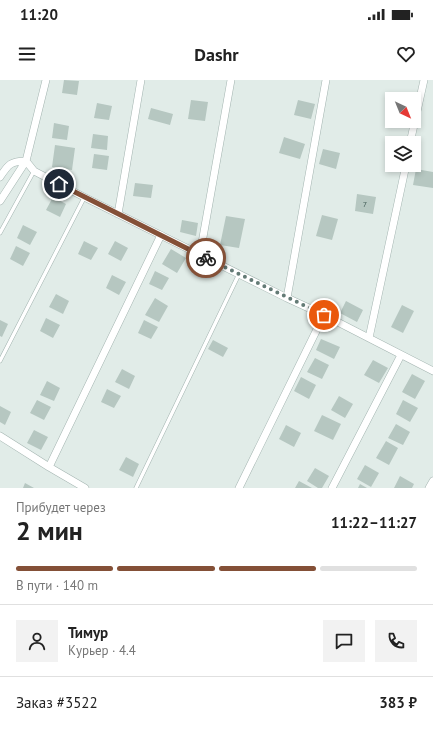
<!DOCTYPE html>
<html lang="ru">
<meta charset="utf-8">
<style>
body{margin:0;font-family:"PT Sans",sans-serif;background:#f2f2f2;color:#222;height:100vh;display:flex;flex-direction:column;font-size:15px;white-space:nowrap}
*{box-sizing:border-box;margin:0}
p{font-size:13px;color:#767676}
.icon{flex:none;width:22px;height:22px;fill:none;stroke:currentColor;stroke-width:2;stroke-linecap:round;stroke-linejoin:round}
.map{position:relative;height:408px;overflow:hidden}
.sheet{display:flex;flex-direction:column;background:#fff;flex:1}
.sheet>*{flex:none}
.needle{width:26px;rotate:137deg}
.controls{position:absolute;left:385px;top:12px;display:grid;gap:8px}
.controls a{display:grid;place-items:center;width:36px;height:36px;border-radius:0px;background:#fff;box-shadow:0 2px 6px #0003;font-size:20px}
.pin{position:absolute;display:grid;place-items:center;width:34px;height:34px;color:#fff;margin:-17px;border:2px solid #fff;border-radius:50%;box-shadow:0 1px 4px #0007}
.courier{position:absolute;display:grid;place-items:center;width:40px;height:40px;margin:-20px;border:3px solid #845037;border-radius:50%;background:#fff;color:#222;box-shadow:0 1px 5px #0007}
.head em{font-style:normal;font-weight:700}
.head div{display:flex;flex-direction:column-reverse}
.head{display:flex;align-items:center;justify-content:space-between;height:68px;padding:0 16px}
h1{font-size:26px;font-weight:700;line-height:30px}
.bar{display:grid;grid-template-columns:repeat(4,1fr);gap:6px 4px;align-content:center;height:48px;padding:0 16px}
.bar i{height:5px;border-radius:3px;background:#e0e0e0}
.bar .on{background:#845037}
.bar p{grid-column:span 4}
.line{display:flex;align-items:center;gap:10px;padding:0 16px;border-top:1px solid #e0e0e0}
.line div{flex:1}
.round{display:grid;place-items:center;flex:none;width:42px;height:42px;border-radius:0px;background:#f2f2f2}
.status{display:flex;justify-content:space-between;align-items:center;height:28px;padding:0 20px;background:#fff;direction:ltr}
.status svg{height:11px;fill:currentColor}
header{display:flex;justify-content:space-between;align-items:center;height:52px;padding:0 16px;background:#fff;font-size:18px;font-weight:700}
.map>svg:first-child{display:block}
.building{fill:#b6c7c1}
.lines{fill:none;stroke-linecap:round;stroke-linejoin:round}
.service-casing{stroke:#a3b4b0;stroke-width:4.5}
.minor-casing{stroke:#a3b4b0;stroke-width:8}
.service{stroke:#fff;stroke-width:3.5}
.minor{stroke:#fff;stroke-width:7}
.done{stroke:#647b76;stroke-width:4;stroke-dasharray:0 7.2}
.route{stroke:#845037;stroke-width:5}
.labels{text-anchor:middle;stroke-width:3;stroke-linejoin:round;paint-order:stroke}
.number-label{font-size:8px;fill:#46605b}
</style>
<div class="status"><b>11:20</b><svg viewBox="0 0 49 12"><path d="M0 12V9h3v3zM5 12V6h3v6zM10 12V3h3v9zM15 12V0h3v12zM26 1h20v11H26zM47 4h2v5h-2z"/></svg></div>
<header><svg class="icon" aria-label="menu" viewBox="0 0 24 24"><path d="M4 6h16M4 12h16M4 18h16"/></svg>Dashr<svg class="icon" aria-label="heart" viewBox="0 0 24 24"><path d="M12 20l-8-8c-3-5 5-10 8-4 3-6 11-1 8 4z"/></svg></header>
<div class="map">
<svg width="433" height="408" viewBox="0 0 433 408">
<rect width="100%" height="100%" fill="#e1ece8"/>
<path class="building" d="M 64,0 L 79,1 L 77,15 L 62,13 Z
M 191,20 L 208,22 L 205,41 L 188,39 Z
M 298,20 L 315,24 L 311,39 L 294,35 Z
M 97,23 L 112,26 L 109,40 L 94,38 Z
M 151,28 L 173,34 L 170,45 L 148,39 Z
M 54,43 L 69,46 L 67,60 L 52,58 Z
M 93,54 L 108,56 L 107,70 L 91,68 Z
M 284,57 L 305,64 L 300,79 L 279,73 Z
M 55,65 L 75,68 L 72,90 L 52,87 Z
M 323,69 L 340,73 L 336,89 L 319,84 Z
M 94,74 L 109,76 L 107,90 L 92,88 Z
M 416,89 L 433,92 L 433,108 L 413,105 Z
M 135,103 L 153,105 L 151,118 L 133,116 Z
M 357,114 L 376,117 L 373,134 L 355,131 Z
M 53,117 L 66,124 L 60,137 L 46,130 Z
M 322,135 L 338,139 L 332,160 L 316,156 Z
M 226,136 L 245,139 L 239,168 L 220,165 Z
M 182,140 L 198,143 L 196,156 L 180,152 Z
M 23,145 L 37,152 L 30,165 L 17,158 Z
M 84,161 L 98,168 L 91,180 L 78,174 Z
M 115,161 L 128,168 L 121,181 L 108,174 Z
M 16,166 L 30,173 L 23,186 L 10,179 Z
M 171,169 L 186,178 L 177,193 L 162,184 Z
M 155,191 L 169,198 L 162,210 L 149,204 Z
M 112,195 L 126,202 L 119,215 L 106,208 Z
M 56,214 L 69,221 L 63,234 L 49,227 Z
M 155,218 L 168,226 L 159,242 L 145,235 Z
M 346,221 L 363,230 L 357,242 L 340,233 Z
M 402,225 L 414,231 L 403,253 L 391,247 Z
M 46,238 L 60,245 L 53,258 L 40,251 Z
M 0,240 L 8,244 L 2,257 L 0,256 Z
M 144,240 L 158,247 L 151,259 L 138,253 Z
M 321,259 L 340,267 L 334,279 L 316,270 Z
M 213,260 L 228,268 L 223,277 L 208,269 Z
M 315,278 L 329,285 L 322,299 L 307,292 Z
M 373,280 L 388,288 L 379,303 L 364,295 Z
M 122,289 L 135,296 L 129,309 L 115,302 Z
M 412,294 L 425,301 L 415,319 L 402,312 Z
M 301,297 L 316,305 L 309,319 L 294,311 Z
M 47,301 L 60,308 L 54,321 L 40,315 Z
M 107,309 L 121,316 L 114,328 L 101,322 Z
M 339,316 L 353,324 L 345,338 L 331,330 Z
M 37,320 L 51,327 L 44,340 L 30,333 Z
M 403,320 L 418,328 L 410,342 L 396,334 Z
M 0,326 L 11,332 L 5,345 L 0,342 Z
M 322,335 L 341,344 L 333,360 L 314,351 Z
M 396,344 L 410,352 L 403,365 L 388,358 Z
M 286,345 L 301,353 L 294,367 L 279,359 Z
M 34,350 L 48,357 L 41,370 L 27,363 Z
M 386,361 L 398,368 L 389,385 L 376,378 Z
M 126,377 L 139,384 L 133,397 L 119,390 Z
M 365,385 L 379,393 L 371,407 L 357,399 Z
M 315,388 L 329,396 L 322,408 L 318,408 L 307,401 Z
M 400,396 L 414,404 L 412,408 L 394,408 Z
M 299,401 L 312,408 L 295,408 Z
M 25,403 L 34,408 L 23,408 Z
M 360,404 L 367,408 L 358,408 Z"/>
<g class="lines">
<g class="service-casing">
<path id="service" d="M 0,153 L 34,91
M 0,281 L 84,118
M 136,408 L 239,194"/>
</g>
<g class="minor-casing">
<path id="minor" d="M 410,63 L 424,0
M 26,81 L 34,91 L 84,117 L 287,218 L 324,235 L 433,291
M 0,97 C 8,85 10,81 26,81
M 0,121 L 26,81 L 46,0
M 118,134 L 141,0
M 200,174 L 231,0
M 287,218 L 326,0
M 369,258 L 406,85
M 0,356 L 49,387 L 85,408
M 49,387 L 161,155
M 239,408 L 324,235
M 332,408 L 401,275
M 429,408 L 433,401"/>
</g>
<use href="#service" class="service"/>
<use href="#minor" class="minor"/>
</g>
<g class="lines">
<path class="done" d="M 206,178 L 324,235"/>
<path class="route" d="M 59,104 L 206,178"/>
</g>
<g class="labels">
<g class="number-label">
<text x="365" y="127">7</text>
</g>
</g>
</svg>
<div class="controls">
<a><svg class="needle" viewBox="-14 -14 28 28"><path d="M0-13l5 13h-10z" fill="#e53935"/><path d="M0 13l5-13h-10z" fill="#767676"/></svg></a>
<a><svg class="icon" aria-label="layers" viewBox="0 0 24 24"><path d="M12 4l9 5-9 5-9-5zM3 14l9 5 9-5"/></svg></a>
</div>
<div class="pin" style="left:324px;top:235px;background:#ea580c"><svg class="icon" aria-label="bag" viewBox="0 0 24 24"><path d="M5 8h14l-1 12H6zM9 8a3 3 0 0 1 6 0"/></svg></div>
<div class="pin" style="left:59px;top:104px;background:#1f2937"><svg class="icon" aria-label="home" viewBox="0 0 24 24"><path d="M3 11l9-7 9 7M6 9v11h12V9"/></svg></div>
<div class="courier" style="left:206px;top:178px"><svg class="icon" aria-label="bike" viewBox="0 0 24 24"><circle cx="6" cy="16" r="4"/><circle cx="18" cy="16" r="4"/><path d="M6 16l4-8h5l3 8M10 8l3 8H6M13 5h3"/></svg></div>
</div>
<section class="sheet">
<div class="head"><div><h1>2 мин</h1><p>Прибудет через</p></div><em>11:22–11:27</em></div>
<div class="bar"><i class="on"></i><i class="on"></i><i class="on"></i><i></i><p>В пути · 140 m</p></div>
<div class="line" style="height:72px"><a class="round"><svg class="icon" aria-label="person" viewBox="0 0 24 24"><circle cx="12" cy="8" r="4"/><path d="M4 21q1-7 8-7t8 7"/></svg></a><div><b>Тимур</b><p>Курьер · 4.4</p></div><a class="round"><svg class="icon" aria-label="chat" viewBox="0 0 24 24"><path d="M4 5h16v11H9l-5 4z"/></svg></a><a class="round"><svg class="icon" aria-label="phone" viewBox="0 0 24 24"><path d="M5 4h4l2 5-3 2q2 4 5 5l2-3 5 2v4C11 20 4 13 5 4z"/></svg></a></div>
<div class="line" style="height:52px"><div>Заказ #3522</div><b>383 ₽</b></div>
</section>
